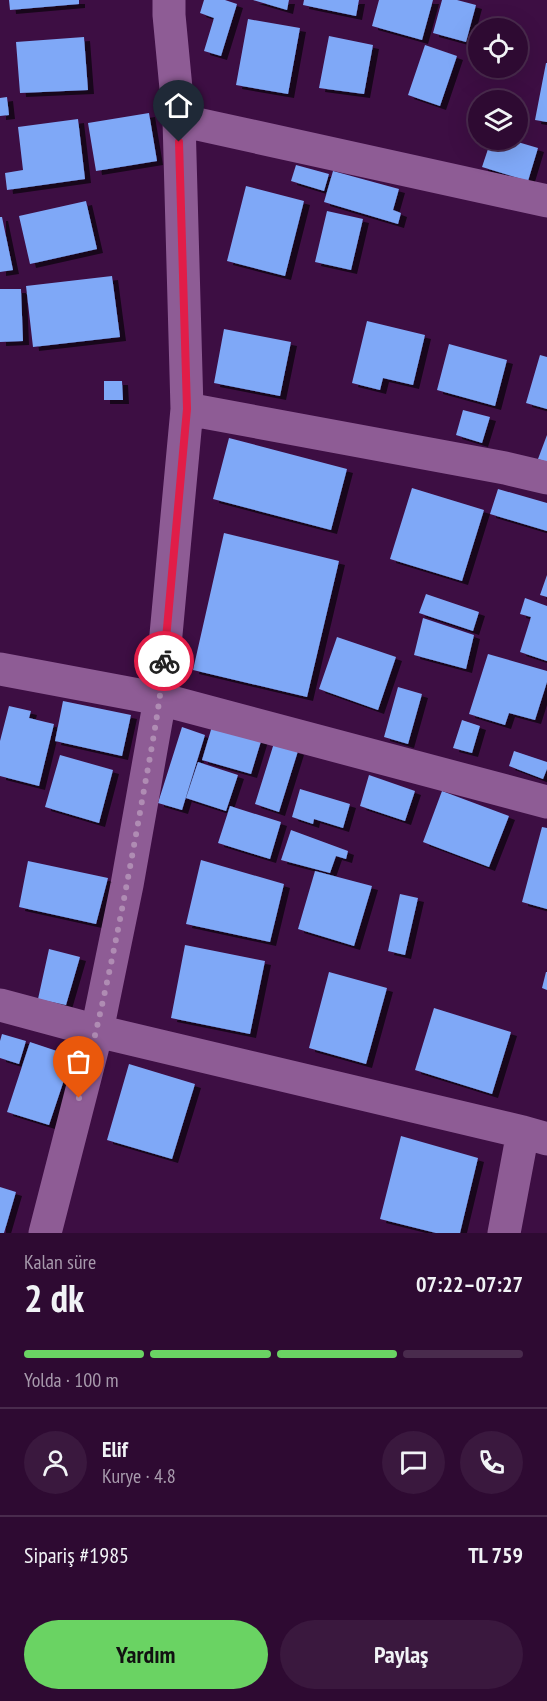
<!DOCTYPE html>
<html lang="tr">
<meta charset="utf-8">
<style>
body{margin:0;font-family:"PT Sans Narrow",sans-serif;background:#3a183e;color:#f1f3f6;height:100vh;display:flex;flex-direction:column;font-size:22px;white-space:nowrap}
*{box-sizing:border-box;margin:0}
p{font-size:20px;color:#a79aac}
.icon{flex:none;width:33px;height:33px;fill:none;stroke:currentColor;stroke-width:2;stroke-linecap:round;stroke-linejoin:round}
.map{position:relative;height:1233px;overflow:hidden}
.sheet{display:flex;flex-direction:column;background:#2e0a32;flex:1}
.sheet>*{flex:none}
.buttons{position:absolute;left:468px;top:18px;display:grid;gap:12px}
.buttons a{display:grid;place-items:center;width:60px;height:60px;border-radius:50%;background:#2e0a32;box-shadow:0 6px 24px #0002,0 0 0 2px #492b4d;font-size:30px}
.pin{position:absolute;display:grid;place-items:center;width:51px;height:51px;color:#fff;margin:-62px -26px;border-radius:50% 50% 50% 0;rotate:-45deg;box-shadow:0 0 6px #0007}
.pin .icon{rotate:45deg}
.courier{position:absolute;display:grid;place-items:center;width:60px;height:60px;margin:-30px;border:4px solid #e11d48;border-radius:50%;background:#fff;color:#222;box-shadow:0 2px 8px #0007}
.summary em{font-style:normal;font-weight:700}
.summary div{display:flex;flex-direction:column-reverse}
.summary{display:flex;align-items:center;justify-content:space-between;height:102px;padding:0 24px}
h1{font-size:39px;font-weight:700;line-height:45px}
.bar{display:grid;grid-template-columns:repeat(4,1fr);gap:9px 6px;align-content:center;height:72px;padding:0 24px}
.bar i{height:8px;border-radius:4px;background:#492b4d}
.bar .active{background:#6ad363}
.bar p{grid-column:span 4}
.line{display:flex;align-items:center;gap:15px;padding:0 24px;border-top:2px solid #492b4d}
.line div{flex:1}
.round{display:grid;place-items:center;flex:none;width:63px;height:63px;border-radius:32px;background:#3a183e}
.cta{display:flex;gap:12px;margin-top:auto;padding:12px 24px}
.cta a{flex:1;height:69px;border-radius:36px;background:#6ad363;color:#111;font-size:24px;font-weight:700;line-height:69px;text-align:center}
.cta a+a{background:#3a183e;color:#f1f3f6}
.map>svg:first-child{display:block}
.building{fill:#7fa8f7;filter:url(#shadow)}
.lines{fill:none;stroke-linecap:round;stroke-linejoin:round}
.street{stroke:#8e5c95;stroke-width:33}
.done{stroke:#af8cb3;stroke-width:6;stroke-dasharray:0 10.8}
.route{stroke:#e11d48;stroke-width:8}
</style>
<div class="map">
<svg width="547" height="1233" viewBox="0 0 547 1233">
<defs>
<filter id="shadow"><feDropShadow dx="6" dy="4" stdDeviation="0" flood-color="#0009"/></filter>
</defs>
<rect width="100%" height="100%" fill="#3d0e43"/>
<path class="building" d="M 9,0 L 79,0 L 79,4 L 10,10 Z
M 204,0 L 225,0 L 237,4 L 221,56 L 204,51 L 214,18 L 200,13 Z
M 253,0 L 289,0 L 287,10 Z
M 304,0 L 359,0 L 356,16 L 303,5 Z
M 379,0 L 433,0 L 422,40 L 372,26 Z
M 442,0 L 457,0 L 476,5 L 466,42 L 433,33 Z
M 248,19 L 300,28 L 288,94 L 236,85 Z
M 329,36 L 373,45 L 364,94 L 319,88 Z
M 84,37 L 88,90 L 20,93 L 16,42 Z
M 425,45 L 457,56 L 440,106 L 408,95 Z
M 546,63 L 547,63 L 547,122 L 535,120 Z
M 7,97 L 9,115 L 0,116 L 0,98 Z
M 149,113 L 157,161 L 96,171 L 88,123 Z
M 78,119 L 85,179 L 7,190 L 5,173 L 23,170 L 18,127 Z
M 491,140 L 511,140 L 538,148 L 528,181 L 482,167 Z
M 296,165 L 329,174 L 324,191 L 291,181 Z
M 333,171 L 399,189 L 393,210 L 401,213 L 398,224 L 324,202 Z
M 246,186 L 304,201 L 285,276 L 227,261 Z
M 86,201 L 97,249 L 30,264 L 19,216 Z
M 327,211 L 363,219 L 351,270 L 315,262 Z
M 0,217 L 2,217 L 13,270 L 0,272 Z
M 112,276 L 120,337 L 33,347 L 26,286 Z
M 0,289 L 21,289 L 23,341 L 0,342 Z
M 367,321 L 425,335 L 413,385 L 383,378 L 380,390 L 352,383 Z
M 224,329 L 291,342 L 280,396 L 214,383 Z
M 449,344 L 507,360 L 495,406 L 437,390 Z
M 540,355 L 547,357 L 547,409 L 526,403 Z
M 104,381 L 122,381 L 123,400 L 104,400 Z
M 463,410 L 490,417 L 482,443 L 456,435 Z
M 547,435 L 547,462 L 538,459 Z
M 229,438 L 347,469 L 331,530 L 213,499 Z
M 412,488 L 484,510 L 462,581 L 390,559 Z
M 498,489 L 547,503 L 547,531 L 490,514 Z
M 224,533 L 339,561 L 307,697 L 193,670 Z
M 547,575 L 547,597 L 540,595 Z
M 426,594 L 479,612 L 473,631 L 419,613 Z
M 525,598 L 547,606 L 547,661 L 520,652 L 531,617 L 520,614 Z
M 423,618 L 474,635 L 466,669 L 414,655 Z
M 337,637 L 396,657 L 378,710 L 319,689 Z
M 488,654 L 547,671 L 547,682 L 535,720 L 509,713 L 505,725 L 469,714 Z
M 398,687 L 422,694 L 408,744 L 384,737 Z
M 63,701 L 131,715 L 122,756 L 55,741 Z
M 9,706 L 31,711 L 29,718 L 54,724 L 39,786 L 0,776 L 0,741 Z
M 462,720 L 480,726 L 472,753 L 453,748 Z
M 213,723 L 262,738 L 251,774 L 202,760 Z
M 182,727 L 205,735 L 182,810 L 158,803 Z
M 274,743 L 298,751 L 279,812 L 255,804 Z
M 514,751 L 547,762 L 547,769 L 543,779 L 509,766 Z
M 60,755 L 113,770 L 99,823 L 45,807 Z
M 198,762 L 238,775 L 226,811 L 186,798 Z
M 369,775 L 415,791 L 405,821 L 360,806 Z
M 300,789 L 350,804 L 343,828 L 314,819 L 313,824 L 292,817 Z
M 442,791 L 509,816 L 489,867 L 423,842 Z
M 230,806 L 281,822 L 270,859 L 218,843 Z
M 542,827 L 547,828 L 547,909 L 522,902 Z
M 291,830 L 348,851 L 346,859 L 336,856 L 330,873 L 281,860 Z
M 201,860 L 284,884 L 270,942 L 186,924 Z
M 28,861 L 108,878 L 96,924 L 19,907 Z
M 315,871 L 372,886 L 354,946 L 298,929 Z
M 400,894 L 418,898 L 405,955 L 388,951 Z
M 185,945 L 265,961 L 250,1034 L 171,1018 Z
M 49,949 L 80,957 L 66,1005 L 38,999 Z
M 329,972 L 387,988 L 366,1064 L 309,1048 Z
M 546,972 L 547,972 L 547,990 L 542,988 Z
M 434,1008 L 511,1032 L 492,1094 L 415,1070 Z
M 2,1034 L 26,1041 L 19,1064 L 0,1058 L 0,1041 Z
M 30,1042 L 72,1056 L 49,1125 L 7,1112 Z
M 129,1064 L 195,1084 L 172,1159 L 107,1140 Z
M 401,1136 L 478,1158 L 460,1233 L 436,1233 L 380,1219 Z
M 0,1187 L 16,1192 L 4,1233 L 0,1233 Z"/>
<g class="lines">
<path class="street" d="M 179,120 L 547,201
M 187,409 L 505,468 L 547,478
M 0,669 L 160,699 L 547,802
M 0,1005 L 97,1031 L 523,1132 L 547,1139
M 45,1233 L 97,1031 L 127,885 L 160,699 L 187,409 L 179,120 L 169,15 L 169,0
M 504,1233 L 523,1132"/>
</g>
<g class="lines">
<path class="done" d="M 79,1098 C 104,1006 122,912 139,818 C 148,766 159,714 164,661"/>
<path class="route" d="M 164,661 L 187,409 L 179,142"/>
</g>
</svg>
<div class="buttons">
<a><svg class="icon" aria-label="locate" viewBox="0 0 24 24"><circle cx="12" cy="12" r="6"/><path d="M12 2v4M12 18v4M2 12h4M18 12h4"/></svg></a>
<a><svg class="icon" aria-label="layers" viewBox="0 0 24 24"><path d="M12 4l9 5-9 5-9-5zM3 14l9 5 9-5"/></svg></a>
</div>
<div class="pin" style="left:79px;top:1098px;background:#ea580c"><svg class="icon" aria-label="bag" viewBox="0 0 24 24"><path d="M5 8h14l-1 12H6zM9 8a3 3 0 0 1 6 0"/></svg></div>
<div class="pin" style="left:179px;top:142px;background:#1f2937"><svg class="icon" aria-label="home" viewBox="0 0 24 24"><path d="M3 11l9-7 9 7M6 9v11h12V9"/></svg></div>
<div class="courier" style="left:164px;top:661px"><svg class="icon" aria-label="bike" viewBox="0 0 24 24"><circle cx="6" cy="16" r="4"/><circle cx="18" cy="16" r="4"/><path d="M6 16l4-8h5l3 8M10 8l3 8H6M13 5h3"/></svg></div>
</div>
<section class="sheet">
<div class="summary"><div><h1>2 dk</h1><p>Kalan süre</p></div><em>07:22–07:27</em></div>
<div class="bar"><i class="active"></i><i class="active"></i><i class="active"></i><i></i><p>Yolda · 100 m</p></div>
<div class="line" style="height:108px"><a class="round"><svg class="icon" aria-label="person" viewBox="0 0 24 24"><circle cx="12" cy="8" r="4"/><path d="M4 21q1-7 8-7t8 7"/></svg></a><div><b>Elif</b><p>Kurye · 4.8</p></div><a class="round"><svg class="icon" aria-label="chat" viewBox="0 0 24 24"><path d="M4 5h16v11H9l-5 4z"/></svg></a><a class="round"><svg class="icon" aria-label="phone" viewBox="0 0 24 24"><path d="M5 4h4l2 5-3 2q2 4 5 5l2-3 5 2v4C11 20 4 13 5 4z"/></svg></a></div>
<div class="line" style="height:78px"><div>Sipariş #1985</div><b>TL 759</b></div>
<div class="cta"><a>Yardım</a><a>Paylaş</a></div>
</section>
